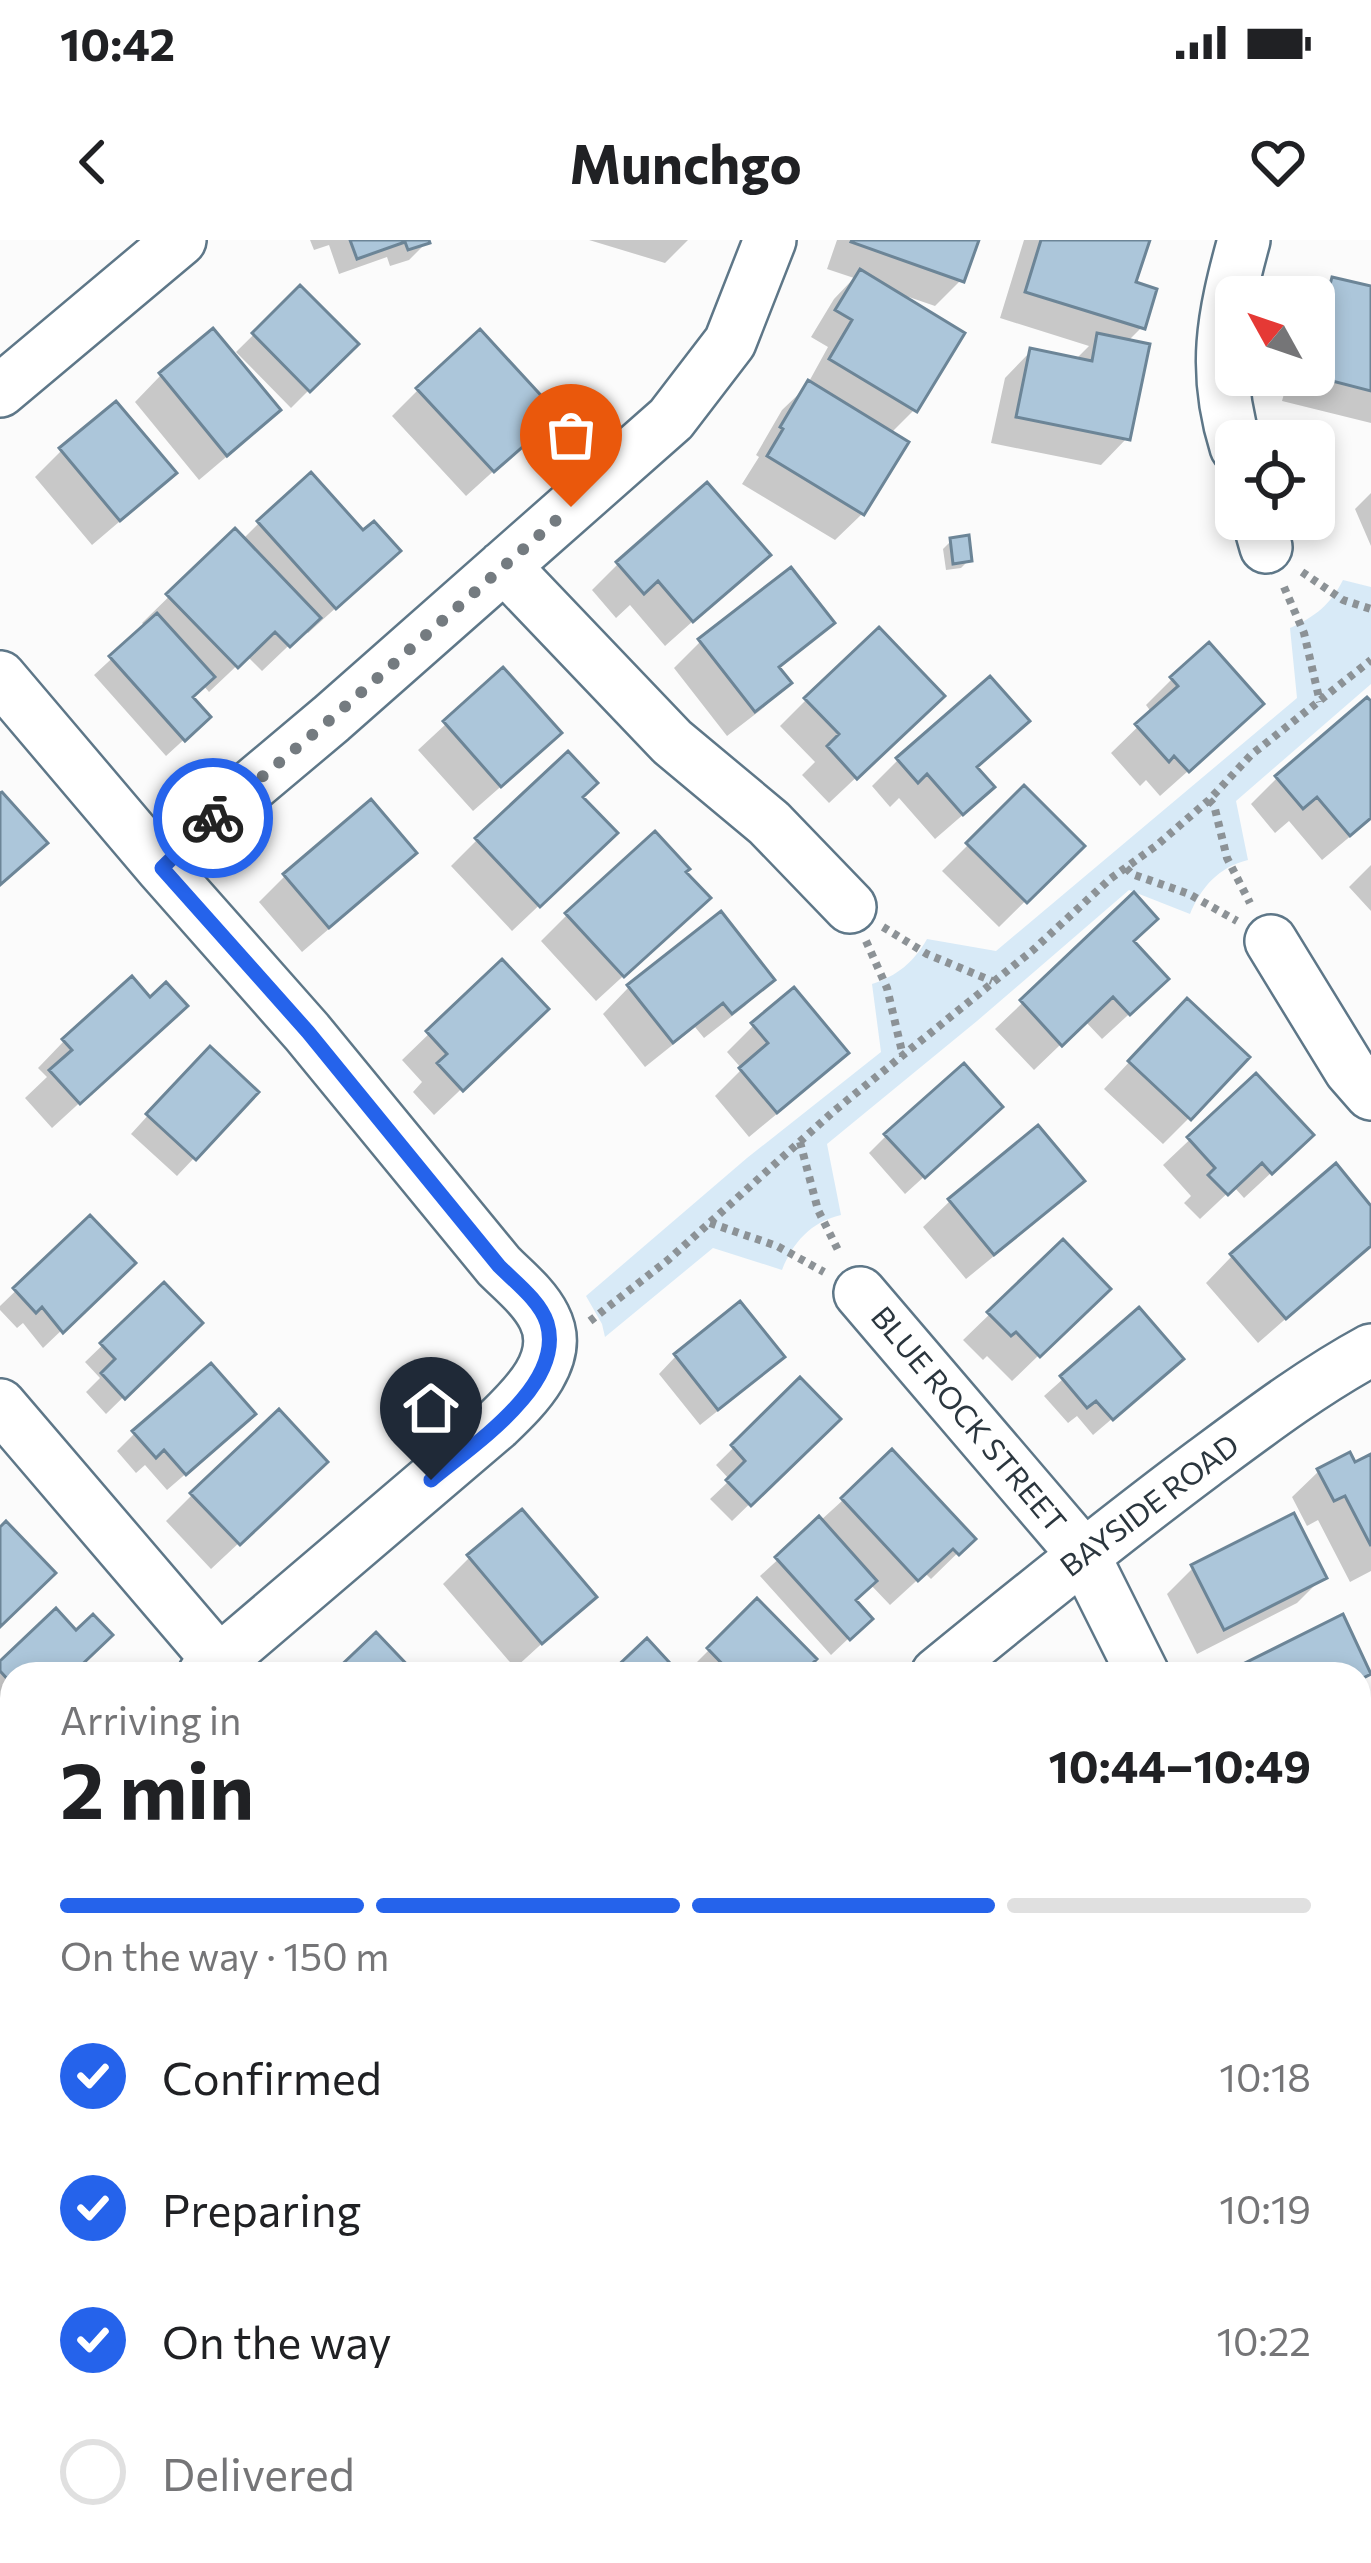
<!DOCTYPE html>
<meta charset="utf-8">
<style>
body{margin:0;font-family:Commissioner,sans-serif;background:#f2f2f2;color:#202124;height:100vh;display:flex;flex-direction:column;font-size:45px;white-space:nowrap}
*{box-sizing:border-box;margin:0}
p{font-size:39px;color:#757577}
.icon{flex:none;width:66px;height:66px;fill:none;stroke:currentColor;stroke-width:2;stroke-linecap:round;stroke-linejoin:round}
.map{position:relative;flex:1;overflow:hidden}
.side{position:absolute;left:0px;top:1422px;width:1371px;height:903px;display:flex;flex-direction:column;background:#fff;border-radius:36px 36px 0 0;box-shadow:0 6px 18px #0003}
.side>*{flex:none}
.needle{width:78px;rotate:310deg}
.controls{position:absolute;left:1215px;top:36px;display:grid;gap:24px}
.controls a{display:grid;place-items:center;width:120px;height:120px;border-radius:18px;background:#fff;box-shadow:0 6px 18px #0003;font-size:60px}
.pin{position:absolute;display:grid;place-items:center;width:102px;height:102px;color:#fff;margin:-123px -51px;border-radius:50% 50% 50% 0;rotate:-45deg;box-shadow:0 0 12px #0007}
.pin .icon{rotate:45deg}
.courier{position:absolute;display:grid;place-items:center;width:120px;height:120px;margin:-60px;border:9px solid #2563eb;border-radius:50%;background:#fff;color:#222;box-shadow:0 3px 15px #0007}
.summary em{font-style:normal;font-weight:700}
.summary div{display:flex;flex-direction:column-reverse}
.summary{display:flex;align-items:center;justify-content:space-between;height:204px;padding:0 60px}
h1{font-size:78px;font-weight:700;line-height:90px}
.bar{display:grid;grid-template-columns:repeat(4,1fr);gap:18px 12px;align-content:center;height:144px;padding:0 60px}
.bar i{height:15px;border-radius:9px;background:#e0e0e0}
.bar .active{background:#2563eb}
.bar p{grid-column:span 4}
ol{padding:0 60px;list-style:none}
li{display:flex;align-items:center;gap:36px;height:132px}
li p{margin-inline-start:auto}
li .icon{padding:12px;border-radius:50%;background:#2563eb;color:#fff;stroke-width:4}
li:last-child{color:#757577}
li i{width:66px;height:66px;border:6px solid #e0e0e0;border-radius:50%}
.status{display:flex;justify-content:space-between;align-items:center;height:84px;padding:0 60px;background:#fff;direction:ltr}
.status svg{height:33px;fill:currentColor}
header{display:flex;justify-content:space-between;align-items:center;height:156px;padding:0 60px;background:#fff;font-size:54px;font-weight:700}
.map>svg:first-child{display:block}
.green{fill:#d8eaf7}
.shadow{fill:#0003}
.building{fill:#acc6da;stroke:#6c8597;stroke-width:3}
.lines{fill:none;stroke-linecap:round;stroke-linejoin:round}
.minor-casing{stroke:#5e7788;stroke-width:56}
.path{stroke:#8c9296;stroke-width:8;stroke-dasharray:6 6;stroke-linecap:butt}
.minor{stroke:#fff;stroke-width:51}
.done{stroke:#747b80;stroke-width:12;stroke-dasharray:0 21.6}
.route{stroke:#2563eb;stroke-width:15}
.labels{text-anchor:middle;stroke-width:9;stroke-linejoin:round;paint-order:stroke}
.street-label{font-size:30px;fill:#2b363e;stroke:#fff}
</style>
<div class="status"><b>10:42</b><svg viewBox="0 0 49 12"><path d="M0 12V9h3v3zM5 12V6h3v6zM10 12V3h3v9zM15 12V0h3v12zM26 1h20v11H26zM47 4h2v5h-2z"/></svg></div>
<header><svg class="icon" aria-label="back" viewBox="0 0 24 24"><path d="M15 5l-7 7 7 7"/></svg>Munchgo<svg class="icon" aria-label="heart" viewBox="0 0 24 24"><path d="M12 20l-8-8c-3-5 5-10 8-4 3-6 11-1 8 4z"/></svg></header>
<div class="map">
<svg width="1371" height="2323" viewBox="0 0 1371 2323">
<rect width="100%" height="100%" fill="#fbfbfb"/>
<path class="green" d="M 1343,340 L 1371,347 L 1371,444 L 1236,561 L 1248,620 C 1219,627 1201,647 1190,674 L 1129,650 L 977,781 L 827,904 L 841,975 C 811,982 793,1002 782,1030 L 713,1008 L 605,1097 L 602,1084 L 586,1056 L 747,918 L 881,812 L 872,744 C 897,736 914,722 927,699 L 996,711 L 1297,458 L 1290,388 C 1315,377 1331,364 1343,340 Z"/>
<path class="shadow" d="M 310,0 L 426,0 L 427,2 L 409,20 L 390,26 L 387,17 L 339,34 L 329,5 L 314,10 Z
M 589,0 L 688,0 L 665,23 Z
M 837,0 L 975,0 L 961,40 L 935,66 L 903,55 L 914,170 L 890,194 L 862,274 L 835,300 L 742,244 L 759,217 L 756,215 L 782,170 L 806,147 L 828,107 L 811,97 L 834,59 L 854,38 L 827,29 Z
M 1024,0 L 1146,0 L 1133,44 L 1142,87 L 1127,102 L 1127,198 L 1101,225 L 991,203 L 1005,138 L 1031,111 L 1075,120 L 1089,106 L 1000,78 Z
M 1333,40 L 1371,50 L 1371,183 L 1282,161 L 1289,135 L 1314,135 L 1314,59 Z
M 300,49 L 355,104 L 291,168 L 236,112 Z
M 212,92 L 277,170 L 251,196 L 199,240 L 135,162 L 161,135 Z
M 418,150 L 555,175 L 466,256 L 392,176 Z
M 116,165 L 173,233 L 146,259 L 92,305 L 35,237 L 61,211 Z
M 1371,253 L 1371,306 L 1355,269 Z
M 259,283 L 363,294 L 370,337 L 308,393 L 305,390 L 262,431 L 247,416 L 209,452 L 203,445 L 190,458 L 190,494 L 166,516 L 94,435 L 146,387 L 142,383 L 235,292 L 242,300 Z
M 951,301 L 969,320 L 961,328 L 946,330 L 943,309 Z
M 767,315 L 665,406 L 630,365 L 616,378 L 592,350 L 618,324 Z
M 831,383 L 778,430 L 788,443 L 762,469 L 727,496 L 674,428 L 700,402 Z
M 503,431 L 532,519 L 473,571 L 418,510 Z
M 1172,439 L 1234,490 L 1160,556 L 1146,540 L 1140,546 L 1111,513 L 1152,473 L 1146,465 Z
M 806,460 L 914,483 L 829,563 L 802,535 L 815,522 L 780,486 Z
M 1371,466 L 1371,579 L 1322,620 L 1289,581 L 1275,593 L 1251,564 L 1277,538 Z
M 898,520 L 975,529 L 965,573 L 935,599 L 899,558 L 890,567 L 872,546 Z
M 1024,549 L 1081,606 L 999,687 L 942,631 Z
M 580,558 L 587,620 L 512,691 L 451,626 L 477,600 Z
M 413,613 L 387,639 L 302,712 L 259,662 L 285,636 Z
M 1371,625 L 1371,671 L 1349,647 Z
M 1134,657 L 1131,702 L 1139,765 L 1102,799 L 1085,781 L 1034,830 L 995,789 Z
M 567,675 L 680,684 L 596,761 L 541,701 Z
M 502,723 L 518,795 L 434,875 L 413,852 L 422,842 L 402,820 Z
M 771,739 L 745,766 L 704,798 L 695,787 L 645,827 L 603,774 L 629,747 Z
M 753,786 L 845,812 L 819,839 L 749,897 L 715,856 L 742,829 L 727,812 Z
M 1161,788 L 1189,878 L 1163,904 L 1104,849 Z
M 157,792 L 52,888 L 25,858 L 47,837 L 38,828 L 64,801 Z
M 192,827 L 194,918 L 177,936 L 131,894 Z
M 1256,837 L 1284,921 L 1244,958 L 1234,947 L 1200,979 L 1184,963 L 1191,956 L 1163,925 Z
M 982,884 L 905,954 L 869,913 L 886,896 Z
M 1038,889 L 1081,941 L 1054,967 L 966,1039 L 923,987 L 950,961 Z
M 1371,969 L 1371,1004 L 1258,1103 L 1206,1043 L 1232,1016 Z
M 90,979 L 132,1023 L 43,1108 L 23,1083 L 17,1088 L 0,1070 L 0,1066 Z
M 1063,1003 L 1107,1049 L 1012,1141 L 987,1116 L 983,1120 L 963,1100 Z
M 164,1046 L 199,1083 L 106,1174 L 86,1152 L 100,1138 L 85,1122 Z
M 1139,1071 L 1162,1136 L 1093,1195 L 1077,1176 L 1068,1183 L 1044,1156 Z
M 676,1116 L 781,1117 L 763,1135 L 700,1185 L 659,1134 Z
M 800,1142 L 837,1179 L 732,1281 L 710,1259 L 730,1240 L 716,1225 Z
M 234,1192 L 167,1250 L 145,1225 L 136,1233 L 117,1211 L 134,1194 Z
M 1371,1217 L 1371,1331 L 1350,1342 L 1318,1280 L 1307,1286 L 1292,1257 L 1319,1231 L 1353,1226 Z
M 298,1248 L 211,1329 L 166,1281 L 192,1255 Z
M 843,1260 L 972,1299 L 931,1339 L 925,1333 L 890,1365 L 870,1344 L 853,1361 L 869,1379 L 831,1415 L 760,1336 Z
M 469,1318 L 593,1357 L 515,1428 L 443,1344 Z
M 1193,1328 L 1323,1337 L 1297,1363 L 1197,1414 L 1167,1354 Z
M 757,1362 L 798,1434 L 698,1434 L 691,1428 Z
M 0,1426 L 69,1434 L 12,1434 L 12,1479 L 0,1467 Z
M 12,1714 L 12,1825 L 0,1813 L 0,1723 Z
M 1371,1964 L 1371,2075 L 1359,2081 L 1359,1974 Z
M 1371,2270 L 1371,2323 L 1306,2323 L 1303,2313 L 1359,2313 L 1359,2276 Z
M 235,2313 L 244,2313 L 249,2323 L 216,2323 Z
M 689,2313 L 865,2313 L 864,2323 L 679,2323 Z"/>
<path class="building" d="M 350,0 L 429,0 L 430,3 L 408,10 L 405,2 L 357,19 Z
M 852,0 L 979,0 L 964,42 L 851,2 Z
M 1041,0 L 1150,0 L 1136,42 L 1157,49 L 1145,89 L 1025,52 Z
M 860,29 L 965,93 L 917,172 L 829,119 L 852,80 L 835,70 Z
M 1332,37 L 1371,46 L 1371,151 L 1309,135 L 1314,135 L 1314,107 Z
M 300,45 L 359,104 L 310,152 L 252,93 Z
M 213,88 L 281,170 L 227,216 L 159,133 Z
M 480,89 L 559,175 L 494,232 L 416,148 Z
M 1097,93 L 1150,104 L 1130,200 L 1016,177 L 1030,108 L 1092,121 Z
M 808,140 L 909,202 L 864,275 L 767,216 L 783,189 L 780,187 Z
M 116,161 L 177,233 L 120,281 L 59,208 Z
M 311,232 L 363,290 L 374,281 L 401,311 L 336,369 L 257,281 Z
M 707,242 L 771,315 L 693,382 L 658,341 L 644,354 L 616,322 Z
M 235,288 L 321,378 L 290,407 L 275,392 L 238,428 L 166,354 Z
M 969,295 L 972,321 L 953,324 L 950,298 Z
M 791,327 L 835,383 L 779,427 L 792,443 L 755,472 L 698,399 Z
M 157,373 L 215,437 L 193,457 L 211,477 L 185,501 L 109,416 Z
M 879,387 L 945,456 L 857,539 L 827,506 L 839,494 L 804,458 Z
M 1209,402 L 1264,464 L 1189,532 L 1174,516 L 1169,522 L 1135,484 L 1178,446 L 1170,437 Z
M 503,427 L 562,493 L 501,547 L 443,481 Z
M 990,436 L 1030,481 L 977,527 L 995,547 L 963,575 L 927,534 L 918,543 L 896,518 Z
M 1367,457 L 1371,461 L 1371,578 L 1350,596 L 1317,557 L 1303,569 L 1275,536 Z
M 568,511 L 598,543 L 583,557 L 618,593 L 540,667 L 475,598 Z
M 1024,545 L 1085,606 L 1027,663 L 966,603 Z
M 2,552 L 48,603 L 0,645 L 0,553 Z
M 371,559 L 417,613 L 329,688 L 283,634 Z
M 655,591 L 690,629 L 686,632 L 711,658 L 624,737 L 565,673 Z
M 1134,652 L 1158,679 L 1134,701 L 1169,739 L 1130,775 L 1113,757 L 1062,806 L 1020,760 Z
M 721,671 L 775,740 L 732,774 L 723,763 L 673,803 L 627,745 Z
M 502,719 L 549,769 L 463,851 L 437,823 L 447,814 L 426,791 Z
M 132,736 L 150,757 L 166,742 L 188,766 L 80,864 L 49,830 L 72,810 L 62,799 Z
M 794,747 L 849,813 L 777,873 L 739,828 L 768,803 L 751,783 Z
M 1187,758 L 1250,817 L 1191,880 L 1128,821 Z
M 210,806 L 259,852 L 196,920 L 146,874 Z
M 964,823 L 1003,867 L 925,938 L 884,894 Z
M 1256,833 L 1314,895 L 1272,934 L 1262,923 L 1228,955 L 1208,935 L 1215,928 L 1187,897 Z
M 1038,885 L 1085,941 L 994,1015 L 948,959 Z
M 1336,923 L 1371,966 L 1371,1006 L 1286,1079 L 1230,1014 Z
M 90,975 L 136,1023 L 63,1093 L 42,1067 L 36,1073 L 13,1048 Z
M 1063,999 L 1111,1049 L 1040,1117 L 1016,1092 L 1011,1096 L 987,1072 Z
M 164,1042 L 203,1083 L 125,1159 L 101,1133 L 115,1119 L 100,1103 Z
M 740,1061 L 785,1117 L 718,1170 L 674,1114 Z
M 1139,1067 L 1184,1119 L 1113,1180 L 1096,1161 L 1087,1168 L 1060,1136 Z
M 211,1123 L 256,1174 L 186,1235 L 164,1210 L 156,1218 L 132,1191 Z
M 800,1137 L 841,1179 L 751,1266 L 726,1240 L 745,1221 L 731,1205 Z
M 279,1169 L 328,1222 L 240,1305 L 190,1253 Z
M 892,1209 L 976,1299 L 959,1315 L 953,1309 L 918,1341 L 841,1258 Z
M 1350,1212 L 1355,1222 L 1371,1214 L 1371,1306 L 1345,1256 L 1334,1261 L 1317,1229 Z
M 522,1269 L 597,1357 L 542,1404 L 467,1315 Z
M 1294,1273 L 1327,1338 L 1224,1390 L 1191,1325 Z
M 819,1276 L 877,1341 L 856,1360 L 873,1379 L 850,1400 L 775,1317 Z
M 6,1281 L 56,1333 L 0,1387 L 0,1287 Z
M 757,1358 L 817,1419 L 802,1434 L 732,1434 L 707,1408 Z
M 56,1368 L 76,1390 L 93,1374 L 113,1395 L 72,1434 L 12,1434 L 12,1444 L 0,1431 L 0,1421 Z
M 1343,1374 L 1371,1434 L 1359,1440 L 1359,1434 L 1250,1434 L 1245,1423 Z
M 376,1392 L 416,1434 L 332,1434 Z
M 647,1398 L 680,1434 L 609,1434 Z
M 1371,1464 L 1371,1533 L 1359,1540 L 1359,1470 Z
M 12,1710 L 12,1772 L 0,1759 L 0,1719 Z
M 1367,1733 L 1371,1740 L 1371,1825 L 1359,1833 L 1359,1739 Z
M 1367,1980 L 1371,1988 L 1371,2069 L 1359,2075 L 1359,1983 Z
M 1371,2267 L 1371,2323 L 1332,2323 L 1327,2313 L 1359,2313 L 1359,2273 Z
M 692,2313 L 782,2313 L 788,2323 L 698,2323 Z
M 794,2313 L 869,2313 L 872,2319 L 865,2323 L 799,2323 Z"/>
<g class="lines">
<g class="minor-casing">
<path id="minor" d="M 0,151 L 180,0
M 1236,207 C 1212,130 1223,76 1244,0
M 1258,279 L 1266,307
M 504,326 L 672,502 L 769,583 L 850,667
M 0,437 L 162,628 L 307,792 L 499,1026 C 515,1042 534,1057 544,1077 C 566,1119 523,1159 496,1185 L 204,1434
M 162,628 L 193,595 L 331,479 L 671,179 L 730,102 L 770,0
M 1271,701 L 1350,830 L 1371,854
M 860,1053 L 1083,1314 L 1143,1434
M 0,1165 L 219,1421
M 937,1434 C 1025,1362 1113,1291 1204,1223 C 1258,1183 1312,1142 1371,1110
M 0,1607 L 12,1597
M 1359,1639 L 1371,1634
M 1359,2175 L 1371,2169
M 0,2217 L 12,2240
M 455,2313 L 460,2323
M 61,2323 L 74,2313
M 1068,2323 L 1088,2313"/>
</g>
<path class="path" d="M 1302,332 L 1343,360 L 1371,369
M 1284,347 L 1304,393 L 1320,462
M 1209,560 L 1214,565 L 1227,618 L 1250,663
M 1126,628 L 1132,634 L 1189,654 L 1237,681
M 883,687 L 927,714 L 992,741
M 866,701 L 887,748 L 903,816
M 800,902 L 818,970 L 840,1014
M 710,983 L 777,1006 L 824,1032
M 590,1081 L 668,1020 L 834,871 L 1033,710 L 1110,639 L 1157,605 L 1209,560 L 1251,515 L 1371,420"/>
<use href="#minor" class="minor"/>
</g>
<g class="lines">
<path class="done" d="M 213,578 L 331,479 L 571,267"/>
<path class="route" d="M 213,578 L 162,628 L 308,792 L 499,1026 C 515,1042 540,1061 547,1083 C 566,1145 471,1206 431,1240"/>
</g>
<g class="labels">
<g class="street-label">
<text transform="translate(968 1180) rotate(50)" y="10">BLUE ROCK STREET</text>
<text transform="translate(1150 1266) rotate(-37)" y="10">BAYSIDE ROAD</text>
</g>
</g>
</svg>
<div class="controls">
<a><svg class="needle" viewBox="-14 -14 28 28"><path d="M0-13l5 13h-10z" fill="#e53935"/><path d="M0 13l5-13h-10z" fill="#757577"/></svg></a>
<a><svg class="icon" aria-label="locate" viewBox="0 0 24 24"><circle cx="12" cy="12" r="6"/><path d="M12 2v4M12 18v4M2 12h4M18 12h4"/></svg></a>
</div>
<div class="pin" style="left:571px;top:267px;background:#ea580c"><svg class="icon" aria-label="bag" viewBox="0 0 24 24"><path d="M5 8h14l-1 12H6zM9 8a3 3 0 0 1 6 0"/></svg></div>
<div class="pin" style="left:431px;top:1240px;background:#1f2937"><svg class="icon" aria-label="home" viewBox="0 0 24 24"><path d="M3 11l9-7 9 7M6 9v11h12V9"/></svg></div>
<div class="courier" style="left:213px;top:578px"><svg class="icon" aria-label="bike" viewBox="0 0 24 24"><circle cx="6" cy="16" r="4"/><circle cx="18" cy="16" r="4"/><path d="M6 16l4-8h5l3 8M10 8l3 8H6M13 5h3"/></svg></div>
<section class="side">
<div class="summary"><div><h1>2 min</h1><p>Arriving in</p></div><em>10:44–10:49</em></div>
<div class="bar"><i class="active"></i><i class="active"></i><i class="active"></i><i></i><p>On the way · 150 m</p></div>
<ol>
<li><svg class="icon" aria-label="check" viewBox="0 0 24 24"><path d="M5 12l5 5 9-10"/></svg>Confirmed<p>10:18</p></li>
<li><svg class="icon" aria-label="check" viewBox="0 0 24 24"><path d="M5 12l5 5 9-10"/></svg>Preparing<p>10:19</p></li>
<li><svg class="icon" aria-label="check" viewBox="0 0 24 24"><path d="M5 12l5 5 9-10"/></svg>On the way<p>10:22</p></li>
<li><i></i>Delivered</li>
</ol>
</section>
</div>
